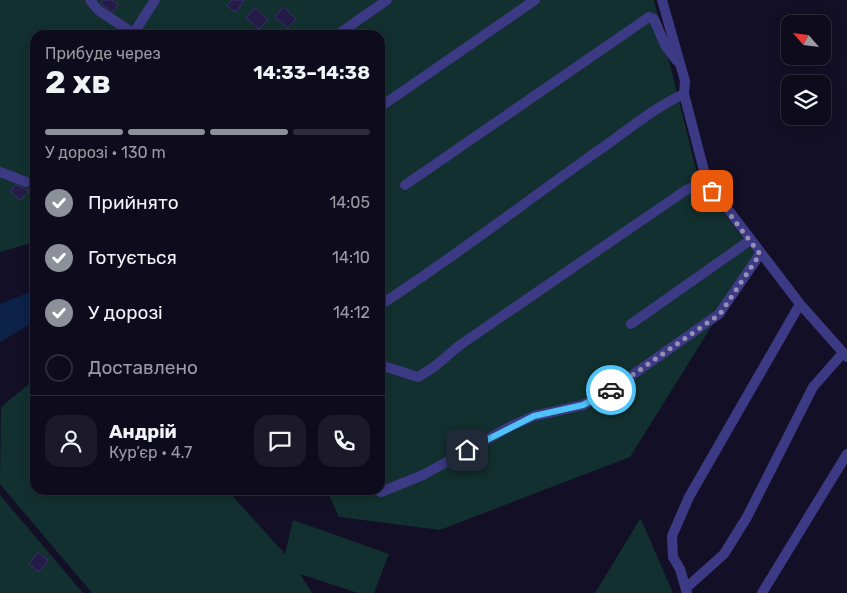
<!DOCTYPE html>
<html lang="uk">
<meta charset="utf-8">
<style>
body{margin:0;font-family:Rubik,sans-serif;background:#1c1929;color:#f1f3f6;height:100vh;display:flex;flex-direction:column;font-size:19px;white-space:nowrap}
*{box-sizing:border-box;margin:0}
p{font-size:16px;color:#9b9ba3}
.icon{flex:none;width:28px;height:28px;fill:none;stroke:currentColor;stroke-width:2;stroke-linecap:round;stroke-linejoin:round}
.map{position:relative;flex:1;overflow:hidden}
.details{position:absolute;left:30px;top:30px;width:355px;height:465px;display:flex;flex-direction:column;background:#0e0b1c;border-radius:15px;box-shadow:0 2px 12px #0003,0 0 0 1px #2e2b3b}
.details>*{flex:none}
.needle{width:32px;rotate:298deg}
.tools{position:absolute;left:781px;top:15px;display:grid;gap:10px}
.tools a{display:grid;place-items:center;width:50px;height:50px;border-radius:10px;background:#0e0b1c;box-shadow:0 2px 12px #0003,0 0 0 1px #2e2b3b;font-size:25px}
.pin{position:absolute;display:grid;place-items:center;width:42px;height:42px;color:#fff;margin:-21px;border-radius:10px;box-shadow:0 2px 8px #0006}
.courier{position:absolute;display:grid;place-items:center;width:50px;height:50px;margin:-25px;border:4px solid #4fc3f7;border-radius:50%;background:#fff;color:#222;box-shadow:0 1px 6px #0007}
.summary em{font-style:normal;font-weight:700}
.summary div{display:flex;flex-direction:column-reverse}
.summary{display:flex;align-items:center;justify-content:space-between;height:85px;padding:0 15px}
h1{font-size:32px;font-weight:700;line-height:38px}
.bar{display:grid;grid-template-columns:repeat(4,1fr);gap:8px 5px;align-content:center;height:60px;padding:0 15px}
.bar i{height:6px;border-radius:4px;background:#2e2b3b}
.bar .selected{background:#8c9099}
.bar p{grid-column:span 4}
.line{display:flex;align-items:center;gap:12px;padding:0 15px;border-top:1px solid #2e2b3b}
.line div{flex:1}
.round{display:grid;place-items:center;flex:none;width:52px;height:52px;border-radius:15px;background:#1c1929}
ol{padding:0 15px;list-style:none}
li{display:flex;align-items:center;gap:15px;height:55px}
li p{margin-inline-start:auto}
li .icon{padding:5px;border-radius:50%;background:#8c9099;color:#fff;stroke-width:4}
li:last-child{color:#9b9ba3}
li i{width:28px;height:28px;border:2px solid #2e2b3b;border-radius:50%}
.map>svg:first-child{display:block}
.green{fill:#12302f}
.water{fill:#0c2248}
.building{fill:#241b47;stroke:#3b2d73}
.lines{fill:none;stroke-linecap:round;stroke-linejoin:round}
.minor{stroke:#3d3a85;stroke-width:10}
.done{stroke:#948fb3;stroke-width:5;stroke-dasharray:0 9}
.route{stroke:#4fc3f7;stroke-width:6}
</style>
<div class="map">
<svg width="847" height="593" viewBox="0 0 847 593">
<rect width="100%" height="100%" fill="#130f26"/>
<path class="green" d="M 0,0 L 654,0 L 699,181 L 756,255 L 630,457 L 440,530 L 339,517 L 327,490 L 380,490 L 380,35 L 35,35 L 35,242 L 0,252 Z
M 35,379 L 35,490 L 227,490 L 285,554 L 293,520 L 389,554 L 374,593 L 358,593 L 300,574 L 312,593 L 92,593 L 0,484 L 1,407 Z
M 0,495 L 83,593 L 0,593 Z
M 641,519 L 673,593 L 595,593 L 640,519 Z"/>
<path class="water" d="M 35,290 L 35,321 L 0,342 L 0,304 Z"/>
<path class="building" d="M 103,0 L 112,0 L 118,4 L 113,12 L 103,5 L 101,3 Z
M 232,0 L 244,0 L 236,12 L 227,6 Z
M 283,7 L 296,19 L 288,28 L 275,17 Z
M 255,8 L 268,20 L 259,29 L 246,18 Z
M 16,185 L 29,191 L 20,200 L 10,191 Z
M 38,552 L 48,560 L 39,572 L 29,564 Z"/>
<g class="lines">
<path class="minor" d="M 90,0 L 98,10 L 136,35
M 662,0 L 685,81 L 684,94 L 707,182 L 800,304 L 847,357
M 133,34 L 155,0
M 337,35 L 387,0
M 380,107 L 535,0
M 0,172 L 26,182
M 405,185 L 649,17 L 654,19 L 665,45 L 677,61
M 380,305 C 453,258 521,205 592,155 C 622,135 651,109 684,94
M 631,324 L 749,241
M 380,365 L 418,377 L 434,367 L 460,345 L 686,190 L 707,182
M 377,490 L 381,492 L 423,475 L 511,426 L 534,416 L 583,405 L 611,390 L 719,314 L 760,254
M 686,588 L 724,554 L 747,517 L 813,387 L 843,353
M 687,593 L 680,569 L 673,557 L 672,536 L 689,497 L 800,304
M 762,593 L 847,454"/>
</g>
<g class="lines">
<path class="done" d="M 611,390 L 720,314 L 760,254 L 712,191"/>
<path class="route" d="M 467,450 L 534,416 L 583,405 L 611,390"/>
</g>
</svg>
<div class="tools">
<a><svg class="needle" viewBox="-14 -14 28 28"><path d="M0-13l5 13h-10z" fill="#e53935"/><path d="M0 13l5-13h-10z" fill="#9b9ba3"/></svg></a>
<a><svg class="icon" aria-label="layers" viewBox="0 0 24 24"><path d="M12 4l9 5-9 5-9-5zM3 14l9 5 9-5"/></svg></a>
</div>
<div class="pin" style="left:712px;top:191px;background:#ea580c"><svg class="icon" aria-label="bag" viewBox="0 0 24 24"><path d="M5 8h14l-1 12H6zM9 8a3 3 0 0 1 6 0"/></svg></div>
<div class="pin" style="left:467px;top:450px;background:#1f2937"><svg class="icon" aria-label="home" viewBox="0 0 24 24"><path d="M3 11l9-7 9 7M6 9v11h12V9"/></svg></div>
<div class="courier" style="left:611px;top:390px"><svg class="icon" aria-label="car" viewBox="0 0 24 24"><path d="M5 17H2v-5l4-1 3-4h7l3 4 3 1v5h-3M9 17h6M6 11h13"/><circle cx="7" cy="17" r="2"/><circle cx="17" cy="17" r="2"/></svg></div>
<section class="details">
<div class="summary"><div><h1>2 хв</h1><p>Прибуде через</p></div><em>14:33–14:38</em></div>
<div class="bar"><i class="selected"></i><i class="selected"></i><i class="selected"></i><i></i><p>У дорозі · 130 m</p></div>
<ol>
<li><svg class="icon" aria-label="check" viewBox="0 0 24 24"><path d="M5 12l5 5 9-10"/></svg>Прийнято<p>14:05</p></li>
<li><svg class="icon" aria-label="check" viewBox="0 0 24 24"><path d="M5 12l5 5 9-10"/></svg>Готується<p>14:10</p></li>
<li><svg class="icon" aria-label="check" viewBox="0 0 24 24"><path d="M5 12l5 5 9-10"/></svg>У дорозі<p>14:12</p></li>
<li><i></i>Доставлено</li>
</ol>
<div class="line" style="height:90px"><a class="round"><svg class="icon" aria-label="person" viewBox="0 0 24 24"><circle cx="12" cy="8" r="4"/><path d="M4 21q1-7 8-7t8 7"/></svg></a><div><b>Андрій</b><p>Кур’єр · 4.7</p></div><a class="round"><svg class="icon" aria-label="chat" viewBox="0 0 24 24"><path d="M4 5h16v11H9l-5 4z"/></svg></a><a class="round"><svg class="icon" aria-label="phone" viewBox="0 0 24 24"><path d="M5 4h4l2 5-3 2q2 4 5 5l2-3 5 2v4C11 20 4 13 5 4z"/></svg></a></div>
</section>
</div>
